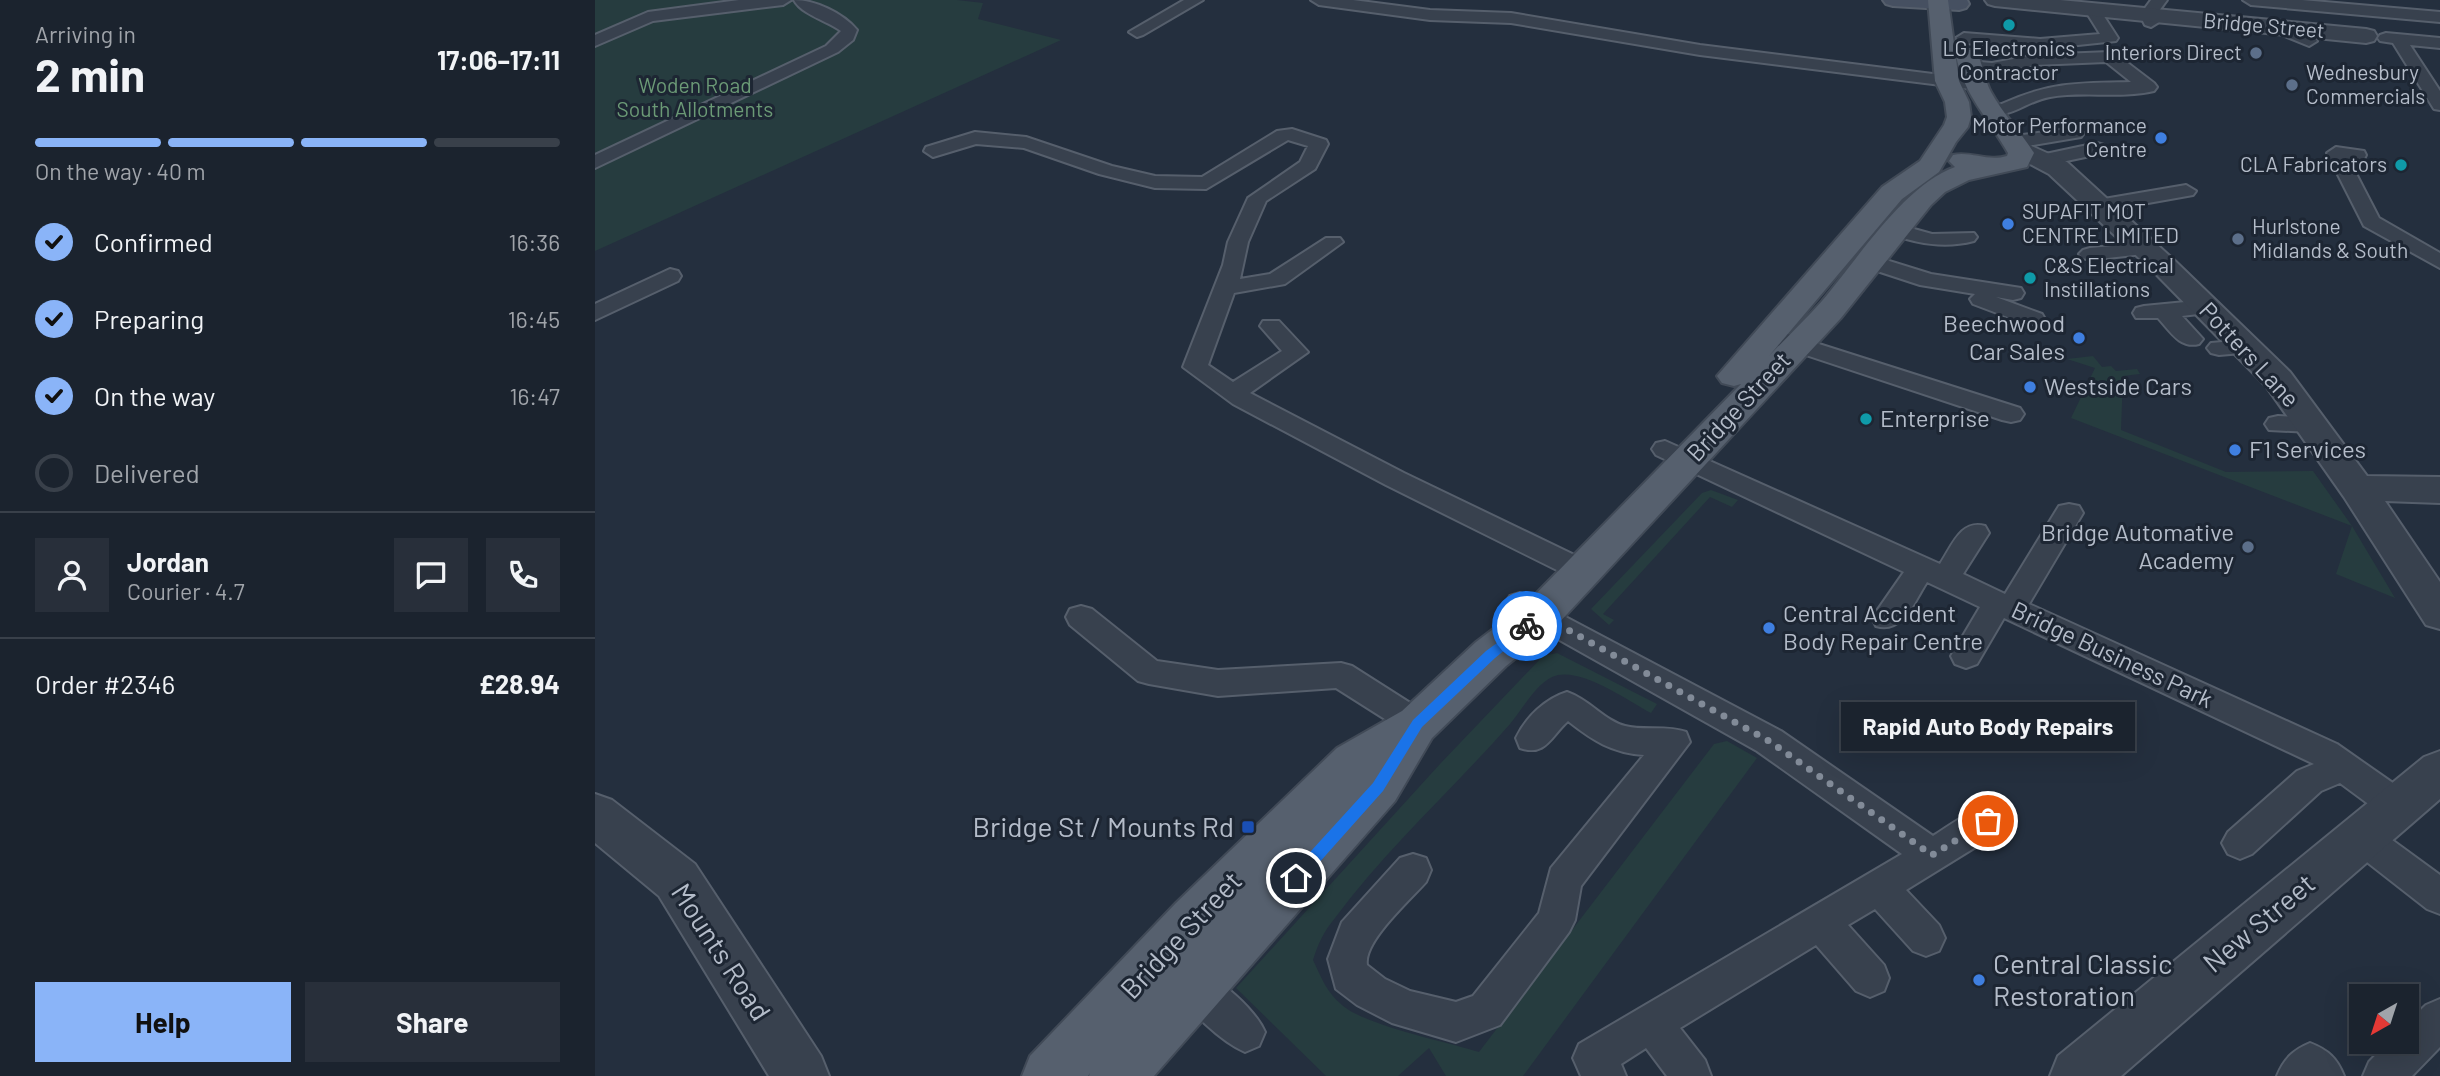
<!DOCTYPE html>
<meta charset="utf-8">
<style>
body{margin:0;font-family:Barlow,sans-serif;background:#282f3a;color:#f1f3f6;height:100vh;display:flex;flex-direction:column;font-size:26px;white-space:nowrap}
*{box-sizing:border-box;margin:0}
p{font-size:23px;color:#a0a4aa}
.icon{flex:none;width:38px;height:38px;fill:none;stroke:currentColor;stroke-width:2;stroke-linecap:round;stroke-linejoin:round}
.map{position:relative;flex:1;overflow:hidden}
.details{display:flex;flex-direction:column;background:#1b232e;width:595px}
.details>*{flex:none}
.needle{width:46px;rotate:219deg}
.buttons{position:absolute;left:1754px;top:984px;display:grid;gap:14px}
.buttons a{display:grid;place-items:center;width:70px;height:70px;border-radius:0px;background:#1b232e;box-shadow:0 7px 28px #0002,0 0 0 2px #39404a;font-size:35px}
.pin{position:absolute;display:grid;place-items:center;width:60px;height:60px;color:#fff;margin:-30px;border:4px solid #fff;border-radius:50%;box-shadow:0 2px 7px #0007}
.courier{position:absolute;display:grid;place-items:center;width:70px;height:70px;margin:-35px;border:5px solid #1a73e8;border-radius:50%;background:#fff;color:#222;box-shadow:0 2px 9px #0007}
.bubble{position:absolute;height:49px;border-radius:0px;background:#1b232e;box-shadow:0 7px 28px #0002,0 0 0 2px #39404a;font-size:23px;font-weight:700;line-height:49px;text-align:center}
.headline em{font-style:normal;font-weight:700}
.headline div{display:flex;flex-direction:column-reverse}
.headline{display:flex;align-items:center;justify-content:space-between;height:119px;padding:0 35px}
h1{font-size:46px;font-weight:700;line-height:52px}
.bar{display:grid;grid-template-columns:repeat(4,1fr);gap:10px 7px;align-content:center;height:84px;padding:0 35px}
.bar i{height:9px;border-radius:5px;background:#39404a}
.bar .selected{background:#8ab4f8}
.bar p{grid-column:span 4}
.line{display:flex;align-items:center;gap:18px;padding:0 35px;border-top:2px solid #39404a}
.line div{flex:1}
.round{display:grid;place-items:center;flex:none;width:74px;height:74px;border-radius:0px;background:#282f3a}
ol{padding:0 35px;list-style:none}
li{display:flex;align-items:center;gap:21px;height:77px}
li p{margin-inline-start:auto}
li .icon{padding:7px;border-radius:50%;background:#8ab4f8;color:#111;stroke-width:4}
li:last-child{color:#a0a4aa}
li i{width:38px;height:38px;border:4px solid #39404a;border-radius:50%}
.cta{display:flex;gap:14px;margin-top:auto;padding:14px 35px}
.cta a{flex:1;height:80px;border-radius:0px;background:#8ab4f8;color:#111;font-size:28px;font-weight:700;line-height:80px;text-align:center}
.cta a+a{background:#282f3a;color:#f1f3f6}
main{display:flex;flex:1;min-height:0}
.map>svg:first-child{display:block}
.green{fill:#263c3f}
.lines{fill:none;stroke-linecap:round;stroke-linejoin:round}
.lane-casing{stroke:#565f6c;stroke-width:4}
.street-casing{stroke:#565f6c;stroke-width:4}
.secondary-casing{stroke:#565f6c;stroke-width:4}
.primary-casing{stroke:#414a57;stroke-width:4}
.lane{fill:#38414e;fill-rule:evenodd}
.street{fill:#38414e;fill-rule:evenodd}
.secondary{fill:#465061;fill-rule:evenodd}
.primary{fill:#56606e;fill-rule:evenodd}
.route{fill:#1a73e8}
.done{stroke:#828b98;stroke-width:7;stroke-dasharray:0 12.6}
.culture-dot{fill:#0f9aa8;stroke:#1d2633;stroke-width:2.5}
.service-dot{fill:#5c6f8a;stroke:#1d2633;stroke-width:2.5}
.shop-dot{fill:#3f7fe0;stroke:#1d2633;stroke-width:2.5}
.transit-dot{fill:#1a4fb4;stroke:#1d2633;stroke-width:2.5}
.labels{text-anchor:middle;stroke-width:6;stroke-linejoin:round;paint-order:stroke}
.far-street-label{font-size:21px;fill:#b4bcc9;stroke:#1d2633}
.far-poi-label{font-size:21px;fill:#b4bcc9;stroke:#1d2633;text-anchor:start}
.far-park-label{font-size:21px;fill:#6b9a76;stroke:#1d2633}
.poi-label{font-size:24px;fill:#b4bcc9;stroke:#1d2633;text-anchor:start}
.street-label{font-size:24px;fill:#b4bcc9;stroke:#1d2633}
.near-poi-label{font-size:28px;fill:#b4bcc9;stroke:#1d2633;text-anchor:end}
.near-street-label{font-size:28px;fill:#b4bcc9;stroke:#1d2633}
</style>
<main>
<section class="details">
<div class="headline"><div><h1>2 min</h1><p>Arriving in</p></div><em>17:06–17:11</em></div>
<div class="bar"><i class="selected"></i><i class="selected"></i><i class="selected"></i><i></i><p>On the way · 40 m</p></div>
<ol>
<li><svg class="icon" aria-label="check" viewBox="0 0 24 24"><path d="M5 12l5 5 9-10"/></svg>Confirmed<p>16:36</p></li>
<li><svg class="icon" aria-label="check" viewBox="0 0 24 24"><path d="M5 12l5 5 9-10"/></svg>Preparing<p>16:45</p></li>
<li><svg class="icon" aria-label="check" viewBox="0 0 24 24"><path d="M5 12l5 5 9-10"/></svg>On the way<p>16:47</p></li>
<li><i></i>Delivered</li>
</ol>
<div class="line" style="height:126px"><a class="round"><svg class="icon" aria-label="person" viewBox="0 0 24 24"><circle cx="12" cy="8" r="4"/><path d="M4 21q1-7 8-7t8 7"/></svg></a><div><b>Jordan</b><p>Courier · 4.7</p></div><a class="round"><svg class="icon" aria-label="chat" viewBox="0 0 24 24"><path d="M4 5h16v11H9l-5 4z"/></svg></a><a class="round"><svg class="icon" aria-label="phone" viewBox="0 0 24 24"><path d="M5 4h4l2 5-3 2q2 4 5 5l2-3 5 2v4C11 20 4 13 5 4z"/></svg></a></div>
<div class="line" style="height:91px"><div>Order #2346</div><b>£28.94</b></div>
<div class="cta"><a>Help</a><a>Share</a></div>
</section>
<div class="map">
<svg width="1845" height="1076" viewBox="0 0 1845 1076">
<rect width="100%" height="100%" fill="#242f3e"/>
<path class="green" d="M 0,0 L 362,0 L 388,3 L 383,19 L 466,40 L 0,251 Z
M 1498,356 L 1507,367 L 1516,366 L 1521,371 L 1542,369 L 1545,374 L 1528,376 L 1526,430 L 1631,472 L 1718,471 L 1757,526 L 1800,598 L 1741,574 L 1757,526 L 1476,418 L 1500,368 L 1472,359 Z
M 1116,490 L 1143,500 L 1137,507 L 1115,497 L 1008,614 L 1019,620 L 1014,625 L 996,609 L 1107,493 Z
M 962,653 L 1062,704 L 1056,713 C 1032,700 990,670 963,675 C 943,679 928,709 915,724 C 858,789 792,848 740,918 C 729,931 723,944 718,960 C 726,977 732,993 747,1005 C 769,1025 852,1042 884,1052 L 1119,744 L 1132,741 L 1162,758 L 928,1076 L 851,1076 L 834,1048 L 803,1076 L 731,1076 L 641,988 L 845,764 L 948,656 Z"/>
<g class="lines">
<g class="lane-casing">
<path id="lane" d="M 144,0 L 196,0 L 188,5 L 58,21 L 0,46 L 0,35 L 53,12 Z
M 199,0 C 220,0 248,13 262,30 L 258,40 L 243,52 L 0,168 L 0,155 L 231,46 L 246,31 C 233,21 207,15 199,0 Z
M 589,0 L 608,0 L 548,35 L 542,37 L 534,32 Z
M 716,0 L 758,0 L 835,10 L 916,13 L 1105,45 L 1378,79 L 1387,84 L 1378,89 L 1105,55 L 916,23 L 835,20 L 724,5 Z
M 1556,0 L 1572,0 L 1561,15 L 1564,22 L 1556,27 L 1550,25 L 1545,15 Z
M 1648,0 L 1707,0 L 1845,12 L 1845,22 L 1656,5 Z
M 1498,5 L 1503,7 L 1523,38 L 1521,41 L 1445,49 L 1369,43 L 1361,38 L 1369,33 L 1445,39 L 1505,34 L 1490,10 Z
M 1681,22 L 1720,38 L 1722,41 L 1714,46 L 1675,30 L 1673,27 Z
M 1791,33 L 1845,38 L 1845,48 L 1815,45 L 1845,91 L 1845,110 L 1839,109 L 1798,43 L 1785,41 L 1783,38 L 1785,35 Z
M 1515,52 L 1521,54 L 1559,83 L 1562,87 L 1559,91 C 1526,99 1489,91 1455,97 C 1428,102 1417,120 1388,113 L 1385,109 L 1388,105 C 1395,104 1403,106 1409,103 C 1455,82 1486,83 1536,82 L 1511,62 L 1440,65 L 1397,73 L 1373,71 L 1365,66 L 1373,61 L 1397,63 L 1440,55 Z
M 1480,128 L 1489,133 L 1486,137 L 1420,148 L 1411,142 L 1420,136 Z
M 697,129 L 731,140 L 733,144 L 720,169 L 671,201 L 653,242 L 645,279 L 675,274 L 731,238 L 745,238 L 748,242 L 690,284 L 639,293 L 613,365 L 638,382 L 687,351 L 665,326 L 668,321 L 684,321 L 713,352 L 655,393 L 809,473 L 998,564 L 1002,571 L 998,578 L 988,581 L 978,578 L 791,485 L 638,404 L 588,367 L 628,265 L 633,242 L 653,198 L 705,162 L 713,146 L 693,140 L 611,189 L 560,188 L 504,174 L 429,148 L 381,144 L 338,157 L 329,151 L 331,147 L 380,132 L 431,137 L 517,166 L 560,176 L 607,177 L 682,131 Z
M 1502,143 L 1509,145 L 1511,149 L 1509,153 L 1448,166 L 1439,160 L 1441,156 Z
M 1741,147 L 1769,151 L 1771,155 L 1769,159 L 1754,160 L 1784,218 L 1845,253 L 1845,268 L 1769,226 L 1732,153 Z
M 1591,185 L 1601,191 L 1598,195 L 1497,213 L 1490,211 L 1487,207 L 1490,203 L 1497,201 Z
M 1301,224 L 1337,234 L 1379,233 L 1382,237 L 1379,241 C 1348,249 1323,243 1294,234 L 1291,230 L 1294,226 Z
M 1550,243 L 1557,245 L 1561,249 L 1557,253 L 1495,260 L 1488,258 L 1484,254 L 1488,250 L 1495,248 Z
M 1275,255 L 1336,274 L 1426,288 L 1429,293 L 1426,298 L 1418,300 L 1401,297 L 1447,314 L 1450,319 L 1447,324 L 1431,324 L 1378,304 L 1375,299 L 1380,294 L 1325,285 L 1267,266 L 1264,261 L 1267,256 Z
M 75,269 L 83,271 L 86,276 L 83,281 L 0,320 L 0,304 Z
M 1611,300 L 1619,302 L 1622,307 L 1619,312 L 1587,316 L 1608,339 L 1604,344 C 1585,349 1575,331 1563,318 L 1541,318 L 1538,313 L 1541,308 L 1549,306 Z
M 1183,331 L 1425,408 L 1429,414 L 1425,420 L 1416,422 L 1407,420 L 1175,343 L 1171,338 L 1175,333 Z
M 1651,340 L 1659,342 L 1663,347 L 1659,352 L 1624,355 L 1616,353 L 1612,348 L 1616,343 Z
M 1683,416 L 1725,418 L 1729,424 L 1725,430 L 1716,432 L 1674,430 L 1670,424 L 1674,418 Z
M 1070,441 L 1345,564 C 1357,546 1366,519 1390,526 L 1394,533 L 1368,574 L 1410,594 L 1464,506 L 1474,504 L 1484,506 L 1488,513 L 1434,604 L 1742,744 L 1815,795 L 1820,806 L 1815,817 L 1803,821 L 1791,817 L 1745,783 L 1726,791 L 1657,854 L 1645,859 L 1633,854 L 1627,843 L 1633,832 L 1702,771 L 1719,764 L 1409,618 L 1382,664 L 1371,668 L 1360,664 L 1356,656 L 1385,607 L 1332,582 C 1319,602 1308,634 1281,626 L 1277,618 L 1309,572 L 1061,455 L 1057,449 L 1061,443 Z
M 925,593 L 1186,731 L 1338,836 C 1358,824 1382,802 1405,810 L 1410,821 L 1405,832 L 1311,890 L 1344,925 L 1350,938 L 1344,951 L 1331,956 L 1318,951 L 1280,909 L 1253,925 L 1289,965 L 1294,978 L 1289,991 L 1275,997 L 1261,991 L 1221,945 L 1085,1028 L 1110,1060 L 1116,1076 L 1072,1076 L 1051,1048 L 1026,1064 L 1031,1076 L 986,1076 L 978,1058 L 984,1044 L 1307,854 L 1162,751 L 915,612 L 910,604 L 915,596 Z
M 486,606 L 497,609 L 562,661 L 623,670 L 746,663 L 757,666 L 834,715 L 839,724 L 834,733 L 823,737 L 812,733 L 741,688 L 623,696 L 554,684 L 543,681 L 475,625 L 471,617 L 475,609 Z
M 972,692 C 995,700 1010,721 1030,726 C 1050,731 1071,725 1091,732 L 1095,742 L 986,886 L 980,920 L 974,932 L 905,1025 L 861,1042 L 797,1023 L 762,1005 L 741,989 L 733,959 L 747,922 L 805,858 L 818,854 L 831,858 L 836,870 L 831,882 C 815,900 768,942 772,965 L 790,979 L 815,991 L 861,1002 L 878,996 L 944,913 L 956,868 L 1049,755 C 1017,753 997,740 973,721 C 956,736 951,757 925,748 L 921,738 C 931,717 950,699 972,692 Z
M 1766,821 L 1778,826 L 1845,875 L 1845,914 L 1832,909 L 1754,848 L 1748,837 L 1754,826 Z
M 601,968 C 624,978 660,1009 670,1032 L 664,1046 L 650,1052 C 627,1042 591,1010 582,987 L 587,974 Z
M 1845,999 L 1845,1047 L 1817,1076 L 1768,1076 L 1774,1062 L 1794,1041 L 1811,1041 L 1811,1024 L 1831,1005 Z
M 1715,1043 C 1733,1050 1742,1058 1749,1076 L 1682,1076 C 1689,1059 1698,1050 1715,1043 Z"/>
</g>
<g class="street-casing">
<path id="street" d="M 1390,0 L 1465,0 L 1771,29 L 1779,31 L 1782,36 L 1779,41 L 1771,43 L 1400,6 L 1393,4 Z
M 1425,141 L 1472,162 L 1580,261 L 1695,372 L 1772,476 L 1845,477 L 1845,503 L 1790,501 L 1845,582 L 1845,629 L 1831,625 L 1749,497 L 1671,386 L 1560,273 L 1454,174 L 1416,154 L 1412,149 L 1416,144 Z
M 1845,751 L 1845,799 L 1526,1076 L 1455,1076 L 1463,1056 L 1829,757 Z
M 0,794 L 17,800 L 100,864 L 226,1056 L 234,1076 L 174,1076 L 64,896 L 0,843 Z"/>
</g>
<g class="secondary-casing">
<path id="secondary" d="M 1288,0 L 1372,0 L 1374,4 L 1371,8 L 1364,10 L 1298,6 L 1291,4 Z"/>
</g>
<g class="primary-casing">
<path id="primary" d="M 1333,0 L 1353,0 L 1364,81 L 1374,102 L 1376,117 L 1373,127 L 1361,142 L 1344,172 L 1307,199 L 1174,356 C 1191,338 1210,320 1227,301 C 1262,260 1309,185 1360,167 L 1354,161 L 1358,155 C 1376,151 1393,162 1412,156 L 1413,153 C 1394,119 1368,94 1361,55 L 1364,50 L 1380,50 C 1388,62 1389,79 1396,92 C 1408,114 1426,132 1439,153 L 1432,167 L 1374,180 L 1350,192 L 1336,205 L 1246,318 L 961,626 L 911,666 L 837,738 L 800,801 L 559,1076 L 494,1076 L 495,1073 L 493,1076 L 427,1076 L 435,1056 L 581,903 L 742,748 L 807,711 L 881,642 L 931,604 L 1146,384 L 1139,386 L 1127,383 L 1122,376 L 1287,187 L 1325,161 L 1349,125 L 1352,117 L 1350,102 L 1340,81 Z"/>
</g>
<use href="#lane" class="lane"/>
<use href="#street" class="street"/>
<use href="#secondary" class="secondary"/>
<use href="#primary" class="primary"/>
</g>
<path class="route" d="M 932,621 L 938,626 L 936,629 L 900,658 L 827,727 L 788,791 L 706,883 L 696,883 L 693,878 L 696,873 L 778,783 L 818,720 L 891,651 Z"/>
<g class="lines">
<path class="done" d="M 932,626 L 946,615 L 1174,741 L 1337,855 L 1393,821"/>
</g>
<g class="culture-dot">
<circle cx="1414" cy="25" r="7"/>
<circle cx="1806" cy="165" r="7"/>
<circle cx="1435" cy="278" r="7"/>
<circle cx="1271" cy="419" r="7"/>
</g>
<g class="service-dot">
<circle cx="1661" cy="53" r="7"/>
<circle cx="1697" cy="85" r="7"/>
<circle cx="1643" cy="239" r="7"/>
<circle cx="1653" cy="547" r="7"/>
</g>
<g class="shop-dot">
<circle cx="1566" cy="138" r="7"/>
<circle cx="1413" cy="224" r="7"/>
<circle cx="1484" cy="338" r="7"/>
<circle cx="1435" cy="387" r="7"/>
<circle cx="1640" cy="450" r="7"/>
<circle cx="1174" cy="628" r="7"/>
<circle cx="1384" cy="980" r="7"/>
</g>
<rect class="transit-dot" x="646" y="820" width="14" height="14" rx="3.5"/>
<g class="labels">
<g class="far-street-label">
<text transform="translate(1669 26) rotate(5)" y="7">Bridge Street</text>
</g>
<g class="far-poi-label">
<text x="1414" y="56" text-anchor="middle">LG Electronics<tspan x="1414" dy="24">Contractor</tspan></text>
<text x="1647" y="60" text-anchor="end">Interiors Direct</text>
<text x="1711" y="80">Wednesbury<tspan x="1711" dy="24">Commercials</tspan></text>
<text x="1552" y="133" text-anchor="end">Motor Performance<tspan x="1552" dy="24">Centre</tspan></text>
<text x="1792" y="172" text-anchor="end">CLA Fabricators</text>
<text x="1427" y="219">SUPAFIT MOT<tspan x="1427" dy="24">CENTRE LIMITED</tspan></text>
<text x="1657" y="234">Hurlstone<tspan x="1657" dy="24">Midlands &amp; South</tspan></text>
<text x="1449" y="273">C&amp;S Electrical<tspan x="1449" dy="24">Instillations</tspan></text>
</g>
<g class="far-park-label">
<text x="100" y="93">Woden Road<tspan x="100" dy="24">South Allotments</tspan></text>
</g>
<g class="poi-label">
<text x="1470" y="332" text-anchor="end">Beechwood<tspan x="1470" dy="28">Car Sales</tspan></text>
<text x="1449" y="395">Westside Cars</text>
<text x="1285" y="427">Enterprise</text>
<text x="1654" y="458">F1 Services</text>
<text x="1639" y="541" text-anchor="end">Bridge Automative<tspan x="1639" dy="28">Academy</tspan></text>
<text x="1188" y="622">Central Accident<tspan x="1188" dy="28">Body Repair Centre</tspan></text>
</g>
<g class="street-label">
<text transform="translate(1654 355) rotate(47)" y="8">Potters Lane</text>
<text transform="translate(1144 407) rotate(-47)" y="8">Bridge Street</text>
<text transform="translate(1517 655) rotate(25)" y="8">Bridge Business Park</text>
</g>
<g class="near-poi-label">
<text x="639" y="837">Bridge St / Mounts Rd</text>
<text x="1398" y="974" text-anchor="start">Central Classic<tspan x="1398" dy="32">Restoration</tspan></text>
</g>
<g class="near-street-label">
<text transform="translate(1664 923) rotate(-40)" y="10">New Street</text>
<text transform="translate(586 935) rotate(-47)" y="10">Bridge Street</text>
<text transform="translate(126 952) rotate(57)" y="10">Mounts Road</text>
</g>
</g>
</svg>
<div class="buttons">
<a><svg class="needle" viewBox="-14 -14 28 28"><path d="M0-13l5 13h-10z" fill="#e53935"/><path d="M0 13l5-13h-10z" fill="#a0a4aa"/></svg></a>
</div>
<div class="pin" style="left:1393px;top:821px;background:#ea580c"><svg class="icon" aria-label="bag" viewBox="0 0 24 24"><path d="M5 8h14l-1 12H6zM9 8a3 3 0 0 1 6 0"/></svg></div>
<div class="pin" style="left:701px;top:878px;background:#1f2937"><svg class="icon" aria-label="home" viewBox="0 0 24 24"><path d="M3 11l9-7 9 7M6 9v11h12V9"/></svg></div>
<div class="courier" style="left:932px;top:626px"><svg class="icon" aria-label="bike" viewBox="0 0 24 24"><circle cx="6" cy="16" r="4"/><circle cx="18" cy="16" r="4"/><path d="M6 16l4-8h5l3 8M10 8l3 8H6M13 5h3"/></svg></div>
<div class="bubble" style="left:1246px;top:702px;width:294px">Rapid Auto Body Repairs</div>
</div>
</main>
